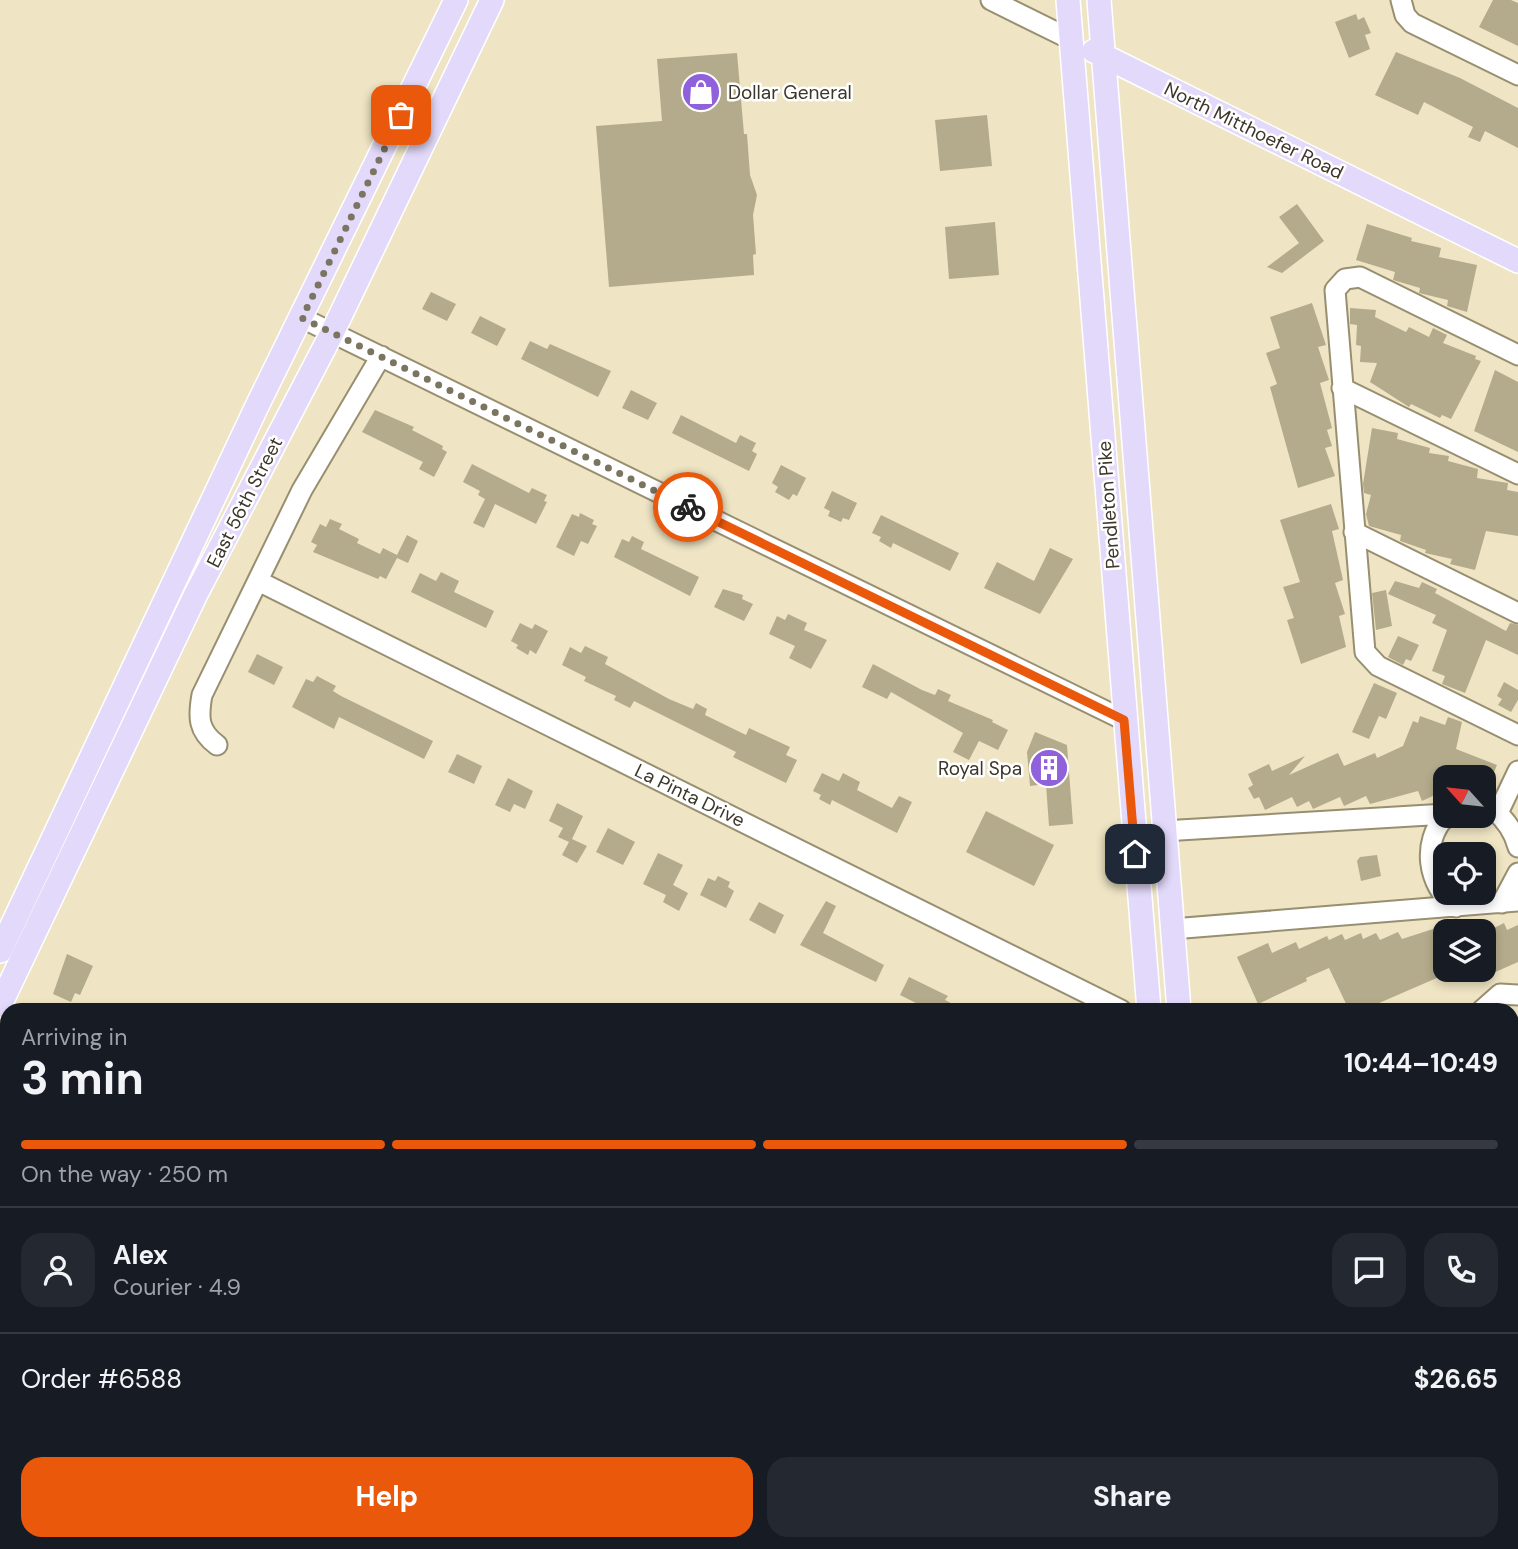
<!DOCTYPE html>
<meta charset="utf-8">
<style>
body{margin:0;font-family:"DM Sans",sans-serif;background:#242831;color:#f1f3f6;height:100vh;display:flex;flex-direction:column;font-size:26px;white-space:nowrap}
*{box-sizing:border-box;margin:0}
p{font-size:23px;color:#9ea1a6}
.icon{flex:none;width:38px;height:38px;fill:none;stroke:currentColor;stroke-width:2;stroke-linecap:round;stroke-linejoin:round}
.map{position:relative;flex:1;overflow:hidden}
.details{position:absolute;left:0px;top:1003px;width:1519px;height:548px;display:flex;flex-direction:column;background:#171b24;border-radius:21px 21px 0 0;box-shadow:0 4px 10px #0003}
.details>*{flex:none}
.needle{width:46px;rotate:297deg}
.fabs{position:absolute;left:1433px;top:765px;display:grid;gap:14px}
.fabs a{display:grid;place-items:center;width:63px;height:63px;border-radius:14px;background:#171b24;box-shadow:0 4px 10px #0003;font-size:35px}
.pin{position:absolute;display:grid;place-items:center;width:60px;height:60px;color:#fff;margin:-30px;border-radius:14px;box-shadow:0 4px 10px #0006}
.courier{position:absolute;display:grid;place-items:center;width:70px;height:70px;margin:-35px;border:5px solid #ea580c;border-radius:50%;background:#fff;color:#222;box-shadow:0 2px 9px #0007}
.summary em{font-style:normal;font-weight:700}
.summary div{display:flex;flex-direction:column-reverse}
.summary{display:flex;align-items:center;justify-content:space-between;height:119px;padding:0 21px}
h1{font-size:46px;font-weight:700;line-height:52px}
.bar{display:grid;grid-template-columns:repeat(4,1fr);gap:10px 7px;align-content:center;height:84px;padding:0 21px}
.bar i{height:9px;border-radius:5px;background:#363941}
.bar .selected{background:#ea580c}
.bar p{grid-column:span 4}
.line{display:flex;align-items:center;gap:18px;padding:0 21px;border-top:2px solid #363941}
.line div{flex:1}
.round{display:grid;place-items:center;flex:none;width:74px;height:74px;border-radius:21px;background:#242831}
.primary-button{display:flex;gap:14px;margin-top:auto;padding:14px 21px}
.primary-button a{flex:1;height:80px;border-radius:21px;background:#ea580c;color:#fff;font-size:28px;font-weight:700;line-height:80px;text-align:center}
.primary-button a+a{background:#242831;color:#f1f3f6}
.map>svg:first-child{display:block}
.building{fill:#b4ab8c}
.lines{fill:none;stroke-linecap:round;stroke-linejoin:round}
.minor-casing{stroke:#988f71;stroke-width:23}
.major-casing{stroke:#fff;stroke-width:26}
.minor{stroke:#fff;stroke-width:19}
.major{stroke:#e3d9fa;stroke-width:23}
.done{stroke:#7a7460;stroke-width:7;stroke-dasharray:0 12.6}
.route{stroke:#ea580c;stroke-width:9}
.labels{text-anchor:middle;stroke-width:5;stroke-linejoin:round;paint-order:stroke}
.poi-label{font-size:19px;fill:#3b372a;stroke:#fff;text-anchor:start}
.street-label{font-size:19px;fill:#3b372a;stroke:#fff}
</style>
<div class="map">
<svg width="1518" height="1549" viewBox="0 0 1518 1549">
<rect width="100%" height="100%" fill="#efe5c4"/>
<path class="building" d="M 1493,0 L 1511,0 L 1518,3 L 1518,46 L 1479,27 Z
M 1356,14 L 1358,20 L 1364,17 L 1371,33 L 1365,35 L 1370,49 L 1349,58 L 1335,22 Z
M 1396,52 L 1460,78 L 1518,108 L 1518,148 L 1485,131 L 1480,142 L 1468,137 L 1473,127 L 1424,102 L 1418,115 L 1375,95 Z
M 737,53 L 744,134 L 747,134 L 750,175 L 757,195 L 753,215 L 756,254 L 753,255 L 754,275 L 609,287 L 596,126 L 662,121 L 657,59 Z
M 987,115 L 992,166 L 940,171 L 935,120 Z
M 1297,204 L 1324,241 L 1282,273 L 1267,267 L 1299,243 L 1279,217 Z
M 995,222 L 999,275 L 949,279 L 945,227 Z
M 1367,224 L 1412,238 L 1411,241 L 1441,248 L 1439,257 L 1477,265 L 1467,312 L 1447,306 L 1448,300 L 1419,293 L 1420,288 L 1393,280 L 1395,272 L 1356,260 Z
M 431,292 L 456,304 L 447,321 L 422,309 Z
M 1312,303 L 1326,345 L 1318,347 L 1329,380 L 1320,383 L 1332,428 L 1327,430 L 1332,446 L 1325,448 L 1335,476 L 1298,488 L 1270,387 L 1277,384 L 1266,353 L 1280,348 L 1270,317 Z
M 1350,308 L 1376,310 L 1375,317 L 1406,332 L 1409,327 L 1429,337 L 1433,328 L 1447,335 L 1443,343 L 1476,356 L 1475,359 L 1481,361 L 1451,419 L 1442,415 L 1440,418 L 1411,404 L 1409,407 L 1370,382 L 1377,363 L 1360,362 L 1361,346 L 1356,345 L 1357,325 L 1350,324 Z
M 480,316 L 506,329 L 497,346 L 471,333 Z
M 530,341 L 547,349 L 550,344 L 611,371 L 598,397 L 521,359 Z
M 1495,370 L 1518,382 L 1518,452 L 1474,431 Z
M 631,390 L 657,403 L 648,420 L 622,408 Z
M 375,410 L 414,427 L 412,430 L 443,446 L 442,449 L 447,452 L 434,477 L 419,469 L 423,462 L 362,432 Z
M 681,415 L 736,443 L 740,435 L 756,443 L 752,451 L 757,454 L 749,471 L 672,433 Z
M 1372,428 L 1398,433 L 1397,439 L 1430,448 L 1429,453 L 1449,456 L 1448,461 L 1478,469 L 1477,478 L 1508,483 L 1507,490 L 1518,492 L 1518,536 L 1486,531 L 1475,570 L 1450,564 L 1452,559 L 1425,553 L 1426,550 L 1400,541 L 1401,535 L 1369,526 L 1366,514 L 1371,495 L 1364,493 L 1363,484 Z
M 472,464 L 529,493 L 532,488 L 547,495 L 544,501 L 547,502 L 536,524 L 495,504 L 484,528 L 473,523 L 485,499 L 478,495 L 480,491 L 463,482 Z
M 781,465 L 806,478 L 797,496 L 793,494 L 789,500 L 775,492 L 778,487 L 772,483 Z
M 832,491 L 857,503 L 849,520 L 843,518 L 841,522 L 828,516 L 830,511 L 824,508 Z
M 1331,504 L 1339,529 L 1332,531 L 1343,580 L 1335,583 L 1345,614 L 1339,616 L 1346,647 L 1301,664 L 1287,620 L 1294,618 L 1283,587 L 1300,582 L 1280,520 Z
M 580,513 L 594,520 L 592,524 L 597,526 L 588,544 L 581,541 L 574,556 L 556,547 L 572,514 L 579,517 Z
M 881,515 L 959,553 L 950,571 L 893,543 L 891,548 L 879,541 L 881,537 L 872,533 Z
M 330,519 L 342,524 L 339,529 L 359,539 L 357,543 L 380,554 L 383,548 L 397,555 L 407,535 L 418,541 L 408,563 L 397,558 L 386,579 L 380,576 L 378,579 L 313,552 L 317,545 L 311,542 L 320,524 L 326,527 Z
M 632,536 L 644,542 L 641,549 L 699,577 L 690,596 L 614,557 L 622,539 L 629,542 Z
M 1050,548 L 1073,559 L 1040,614 L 984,588 L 997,562 L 1034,581 Z
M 441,572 L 459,581 L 454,592 L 494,611 L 486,628 L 411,592 L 420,573 L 436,581 Z
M 1395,581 L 1419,588 L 1422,582 L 1437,589 L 1435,593 L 1506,631 L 1510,623 L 1518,625 L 1518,655 L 1486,640 L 1465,693 L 1442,684 L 1445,676 L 1432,671 L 1447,630 L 1432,623 L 1436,615 L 1388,594 Z
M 723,589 L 743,595 L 742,599 L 753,604 L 744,621 L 714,607 Z
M 1386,590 L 1392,626 L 1376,630 L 1372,593 Z
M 788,614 L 807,623 L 804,630 L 827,640 L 811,669 L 789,658 L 795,646 L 769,634 L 777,616 L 785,620 Z
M 520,623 L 532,629 L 535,624 L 548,631 L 536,654 L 530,650 L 528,655 L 516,648 L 518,645 L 511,641 Z
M 1398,636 L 1419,645 L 1411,661 L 1406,659 L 1403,665 L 1388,657 Z
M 585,646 L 608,657 L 605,664 L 669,699 L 693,709 L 696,703 L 707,709 L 705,715 L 746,735 L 749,728 L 790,747 L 786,755 L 797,760 L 786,783 L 733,757 L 736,752 L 634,701 L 630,708 L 614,700 L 616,696 L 584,681 L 586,677 L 562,665 L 570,647 L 581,653 Z
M 257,654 L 283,667 L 274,685 L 248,672 Z
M 873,664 L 922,690 L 935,695 L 938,689 L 951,695 L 948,701 L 993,720 L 992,722 L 1008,730 L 998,750 L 979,741 L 969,760 L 953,752 L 963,733 L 891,692 L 887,699 L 862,687 Z
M 317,676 L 336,686 L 333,691 L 341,696 L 433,741 L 424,759 L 339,717 L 334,729 L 292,707 L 306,679 L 313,682 Z
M 1504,682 L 1518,690 L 1518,700 L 1511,712 L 1498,705 L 1502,699 L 1497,696 Z
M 1374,683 L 1397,693 L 1386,719 L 1379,716 L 1369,739 L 1352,732 Z
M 1420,716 L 1445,725 L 1448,717 L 1462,722 L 1456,749 L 1497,765 L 1492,777 L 1446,777 L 1446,790 L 1422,801 L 1418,791 L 1370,804 L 1366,796 L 1344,806 L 1340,797 L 1313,809 L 1309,801 L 1297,807 L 1292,797 L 1265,810 L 1259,797 L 1254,799 L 1248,788 L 1253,785 L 1248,774 L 1269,764 L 1272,771 L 1305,756 L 1289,775 L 1338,753 L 1344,766 L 1375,753 L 1377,758 L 1403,746 L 1413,721 L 1418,723 Z
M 1035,732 L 1067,745 L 1073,824 L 1049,826 L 1046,784 L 1030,786 L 1027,752 Z
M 457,754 L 482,766 L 474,784 L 448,772 Z
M 822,773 L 839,781 L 843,773 L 860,782 L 857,790 L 892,808 L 899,796 L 912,802 L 897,833 L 832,800 L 830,805 L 819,799 L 821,795 L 813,791 Z
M 508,778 L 533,791 L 525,809 L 514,804 L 510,812 L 495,805 Z
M 557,803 L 583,816 L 572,839 L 587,846 L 577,863 L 562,855 L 569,842 L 558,837 L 563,828 L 549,821 Z
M 986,811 L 1054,845 L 1034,886 L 966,852 Z
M 608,828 L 635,842 L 623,865 L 596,852 Z
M 658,853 L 683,865 L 673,885 L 688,893 L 679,911 L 663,902 L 666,895 L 643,884 Z
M 1377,855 L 1381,876 L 1361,881 L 1357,861 L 1360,857 Z
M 718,876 L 730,882 L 728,887 L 734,891 L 726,908 L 700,895 L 708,878 L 715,881 Z
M 826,901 L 836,906 L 823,933 L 884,965 L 876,982 L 800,945 Z
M 759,902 L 784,915 L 775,934 L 749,920 Z
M 1504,923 L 1507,930 L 1518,925 L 1518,962 L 1484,977 L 1484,933 Z
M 1433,929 L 1446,956 L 1446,974 L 1363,1010 L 1349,1010 L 1329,968 L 1306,978 L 1307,981 L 1258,1004 L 1237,957 L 1268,943 L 1272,953 L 1296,942 L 1299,949 L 1327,936 L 1329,940 L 1342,934 L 1345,940 L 1361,933 L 1363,939 L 1376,933 L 1380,940 L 1398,932 L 1402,939 Z
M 67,954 L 93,966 L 80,995 L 75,993 L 71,1002 L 53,994 Z
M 909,977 L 948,996 L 945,1000 L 964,1010 L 930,1010 L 900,995 Z"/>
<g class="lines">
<g class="minor-casing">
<path id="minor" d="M 991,0 L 1072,40
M 1401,0 L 1405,15 L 1412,23 L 1518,75
M 302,318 L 1124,720
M 1518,355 L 1360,277 L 1345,279 L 1335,290 L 1365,652 L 1378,666 L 1518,735
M 1342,388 L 1518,474
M 1354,532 L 1518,613
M 258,581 L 1121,1010
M 217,745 C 198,731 198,717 202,695 L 302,490 L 381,356
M 1484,811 L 1494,810 C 1506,820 1514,832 1518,847
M 1498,813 L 1518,771
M 1446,816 C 1421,841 1427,886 1456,907
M 1163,831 L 1446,814
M 1502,903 L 1518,873
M 1172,929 L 1518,901
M 1482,1010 L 1500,994 L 1518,995
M 1512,1212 L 1518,1199
M 1512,1263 L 1518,1266
M 61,1544 L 62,1549
M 1058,1544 L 1069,1549"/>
</g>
<g class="major-casing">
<path id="major" d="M 1068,0 L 1149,1010
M 1099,0 L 1179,1010
M 1094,51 L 1518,261
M 0,951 L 258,404 L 456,0
M 0,1005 L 196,594 L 332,333 L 492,0
M 1195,1544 L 1195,1549
M 1224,1544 L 1225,1549"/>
</g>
<use href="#minor" class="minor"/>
<use href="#major" class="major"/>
</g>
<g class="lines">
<path class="done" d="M 401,115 L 302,318 L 688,507"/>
<path class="route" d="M 688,507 L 1124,720 L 1135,854"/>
</g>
<defs>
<g id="shop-disc" transform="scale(2.0125)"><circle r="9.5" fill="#8f61db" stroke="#fff"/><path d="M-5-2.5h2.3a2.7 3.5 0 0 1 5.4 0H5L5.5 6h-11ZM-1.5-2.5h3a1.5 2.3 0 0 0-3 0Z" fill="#fff"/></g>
<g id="building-disc" transform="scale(2.0125)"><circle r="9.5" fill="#8f61db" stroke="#fff"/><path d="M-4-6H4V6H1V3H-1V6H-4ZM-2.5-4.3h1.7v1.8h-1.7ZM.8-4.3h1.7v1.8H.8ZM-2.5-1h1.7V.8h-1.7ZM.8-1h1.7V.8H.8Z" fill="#fff"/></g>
</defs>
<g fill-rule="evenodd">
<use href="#shop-disc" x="701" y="92"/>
<use href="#building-disc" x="1049" y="768"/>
</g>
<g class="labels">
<g class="poi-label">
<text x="728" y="99">Dollar General</text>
<text x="1022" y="775" text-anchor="end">Royal Spa</text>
</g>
<g class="street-label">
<text transform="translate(1254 130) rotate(26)" y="7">North Mitthoefer Road</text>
<text transform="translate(244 502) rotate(-63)" y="7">East 56th Street</text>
<text transform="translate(1108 505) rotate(-94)" y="7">Pendleton Pike</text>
<text transform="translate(690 795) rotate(26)" y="7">La Pinta Drive</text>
</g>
</g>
</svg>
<div class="fabs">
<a><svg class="needle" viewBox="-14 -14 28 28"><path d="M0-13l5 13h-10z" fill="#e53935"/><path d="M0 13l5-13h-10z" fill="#9ea1a6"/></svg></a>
<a><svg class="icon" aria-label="locate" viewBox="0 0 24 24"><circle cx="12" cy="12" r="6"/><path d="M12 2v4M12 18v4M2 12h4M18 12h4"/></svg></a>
<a><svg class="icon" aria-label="layers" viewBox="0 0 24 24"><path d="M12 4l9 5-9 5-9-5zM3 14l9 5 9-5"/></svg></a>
</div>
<div class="pin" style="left:401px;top:115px;background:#ea580c"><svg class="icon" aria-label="bag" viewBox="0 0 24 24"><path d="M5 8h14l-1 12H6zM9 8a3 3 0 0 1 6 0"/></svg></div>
<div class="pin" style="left:1135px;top:854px;background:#1f2937"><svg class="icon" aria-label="home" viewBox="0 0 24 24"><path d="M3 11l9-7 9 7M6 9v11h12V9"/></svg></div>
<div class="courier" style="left:688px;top:507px"><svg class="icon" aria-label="bike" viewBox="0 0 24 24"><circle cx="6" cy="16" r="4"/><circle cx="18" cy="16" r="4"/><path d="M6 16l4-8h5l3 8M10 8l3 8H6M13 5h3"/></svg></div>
<section class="details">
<div class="summary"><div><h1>3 min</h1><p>Arriving in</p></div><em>10:44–10:49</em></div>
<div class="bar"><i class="selected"></i><i class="selected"></i><i class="selected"></i><i></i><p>On the way · 250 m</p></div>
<div class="line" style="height:126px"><a class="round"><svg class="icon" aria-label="person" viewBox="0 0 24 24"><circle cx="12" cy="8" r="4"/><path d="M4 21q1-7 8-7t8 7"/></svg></a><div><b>Alex</b><p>Courier · 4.9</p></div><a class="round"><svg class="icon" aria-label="chat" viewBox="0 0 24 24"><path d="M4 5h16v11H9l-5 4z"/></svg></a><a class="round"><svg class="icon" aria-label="phone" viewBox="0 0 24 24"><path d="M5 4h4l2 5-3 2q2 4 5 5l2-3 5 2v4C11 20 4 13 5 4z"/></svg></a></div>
<div class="line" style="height:91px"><div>Order #6588</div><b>$26.65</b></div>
<div class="primary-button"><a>Help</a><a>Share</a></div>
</section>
</div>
